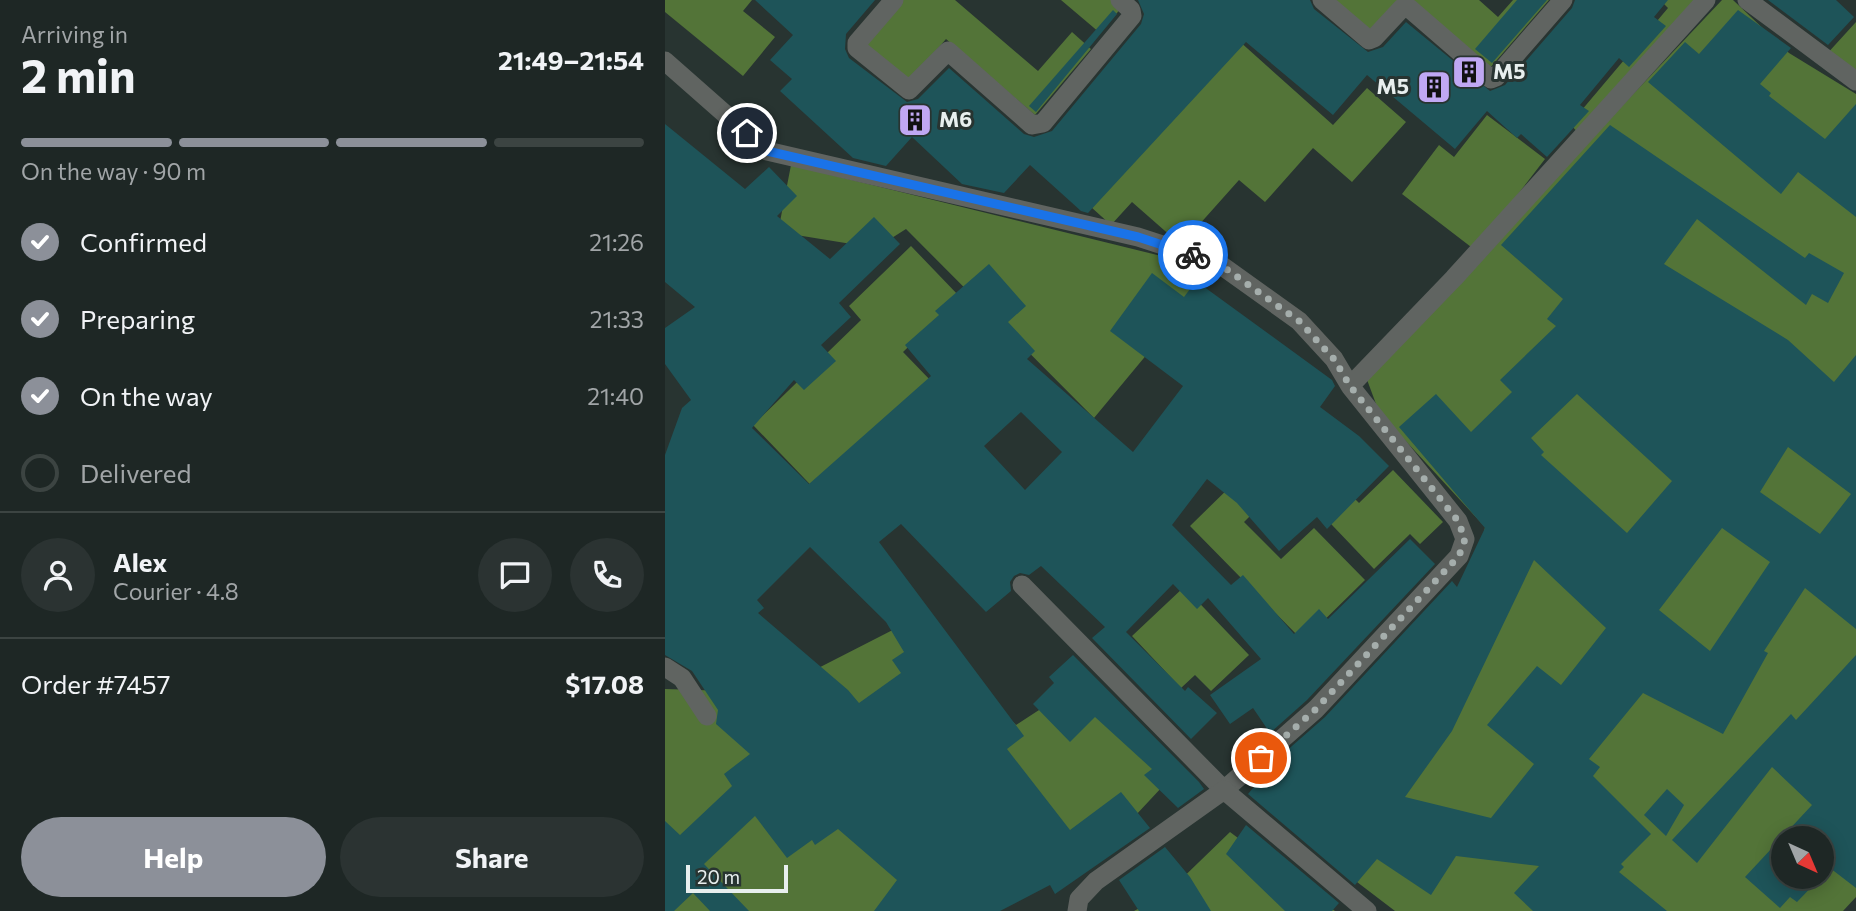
<!DOCTYPE html>
<meta charset="utf-8">
<style>
body{margin:0;font-family:Commissioner,sans-serif;background:#2b3332;color:#f1f3f6;height:100vh;display:flex;flex-direction:column;font-size:26px;white-space:nowrap}
*{box-sizing:border-box;margin:0}
p{font-size:23px;color:#a1a5a7}
.icon{flex:none;width:38px;height:38px;fill:none;stroke:currentColor;stroke-width:2;stroke-linecap:round;stroke-linejoin:round}
.map{position:relative;flex:1;overflow:hidden}
.side{display:flex;flex-direction:column;background:#1e2725;width:665px}
.side>*{flex:none}
.needle{width:46px;rotate:136deg}
.controls{position:absolute;left:1106px;top:826px;display:grid;gap:14px}
.controls a{display:grid;place-items:center;width:63px;height:63px;border-radius:50%;background:#1e2725;box-shadow:0 4px 18px #0003,0 0 0 2px #3c4442;font-size:35px}
.scale{position:absolute;left:21px;bottom:18px;width:102px;box-sizing:border-box;padding-left:7px;border:4px solid #e8efee;border-top:0;font-size:19px;line-height:24px;white-space:nowrap;color:#e8efee;-webkit-text-stroke:5px #283431;paint-order:stroke}
.pin{position:absolute;display:grid;place-items:center;width:60px;height:60px;color:#fff;margin:-30px;border:4px solid #fff;border-radius:50%;box-shadow:0 2px 7px #0007}
.courier{position:absolute;display:grid;place-items:center;width:70px;height:70px;margin:-35px;border:5px solid #1a73e8;border-radius:50%;background:#fff;color:#222;box-shadow:0 2px 9px #0007}
.head em{font-style:normal;font-weight:700}
.head div{display:flex;flex-direction:column-reverse}
.head{display:flex;align-items:center;justify-content:space-between;height:119px;padding:0 21px}
h1{font-size:46px;font-weight:700;line-height:52px}
.bar{display:grid;grid-template-columns:repeat(4,1fr);gap:10px 7px;align-content:center;height:84px;padding:0 21px}
.bar i{height:9px;border-radius:5px;background:#3c4442}
.bar .selected{background:#8c9099}
.bar p{grid-column:span 4}
.line{display:flex;align-items:center;gap:18px;padding:0 21px;border-top:2px solid #3c4442}
.line div{flex:1}
.round{display:grid;place-items:center;flex:none;width:74px;height:74px;border-radius:37px;background:#2b3332}
ol{padding:0 21px;list-style:none}
li{display:flex;align-items:center;gap:21px;height:77px}
li p{margin-inline-start:auto}
li .icon{padding:7px;border-radius:50%;background:#8c9099;color:#fff;stroke-width:4}
li:last-child{color:#a1a5a7}
li i{width:38px;height:38px;border:4px solid #3c4442;border-radius:50%}
.action{display:flex;gap:14px;margin-top:auto;padding:14px 21px}
.action a{flex:1;height:80px;border-radius:42px;background:#8c9099;color:#fff;font-size:28px;font-weight:700;line-height:80px;text-align:center}
.action a+a{background:#2b3332;color:#f1f3f6}
main{display:flex;flex:1;min-height:0}
.map>svg:first-child{display:block}
.forest{fill:#537438;fill-rule:evenodd}
.building{fill:#1e5459;fill-rule:evenodd}
.lines{fill:none;stroke-linecap:round;stroke-linejoin:round}
.service{stroke:#606461;stroke-width:19}
.minor{stroke:#606461;stroke-width:19}
.done{stroke:#a5aeac;stroke-width:7;stroke-dasharray:0 12.6}
.route{stroke:#1a73e8;stroke-width:9}
.labels{text-anchor:middle;stroke-width:6;stroke-linejoin:round;paint-order:stroke}
.poi-label{font-size:21px;font-weight:bold;fill:#e8efee;stroke:#283431;text-anchor:start}
</style>
<main>
<section class="side">
<div class="head"><div><h1>2 min</h1><p>Arriving in</p></div><em>21:49–21:54</em></div>
<div class="bar"><i class="selected"></i><i class="selected"></i><i class="selected"></i><i></i><p>On the way · 90 m</p></div>
<ol>
<li><svg class="icon" aria-label="check" viewBox="0 0 24 24"><path d="M5 12l5 5 9-10"/></svg>Confirmed<p>21:26</p></li>
<li><svg class="icon" aria-label="check" viewBox="0 0 24 24"><path d="M5 12l5 5 9-10"/></svg>Preparing<p>21:33</p></li>
<li><svg class="icon" aria-label="check" viewBox="0 0 24 24"><path d="M5 12l5 5 9-10"/></svg>On the way<p>21:40</p></li>
<li><i></i>Delivered</li>
</ol>
<div class="line" style="height:126px"><a class="round"><svg class="icon" aria-label="person" viewBox="0 0 24 24"><circle cx="12" cy="8" r="4"/><path d="M4 21q1-7 8-7t8 7"/></svg></a><div><b>Alex</b><p>Courier · 4.8</p></div><a class="round"><svg class="icon" aria-label="chat" viewBox="0 0 24 24"><path d="M4 5h16v11H9l-5 4z"/></svg></a><a class="round"><svg class="icon" aria-label="phone" viewBox="0 0 24 24"><path d="M5 4h4l2 5-3 2q2 4 5 5l2-3 5 2v4C11 20 4 13 5 4z"/></svg></a></div>
<div class="line" style="height:91px"><div>Order #7457</div><b>$17.08</b></div>
<div class="action"><a>Help</a><a>Share</a></div>
</section>
<div class="map">
<svg width="1191" height="911" viewBox="0 0 1191 911">
<rect width="100%" height="100%" fill="#283431"/>
<path class="forest" d="M 0,0 L 87,0 L 78,11 L 110,37 L 78,76 L 0,12 Z
M 236,0 L 290,0 L 373,71 L 407,32 L 426,49 L 370,115 L 281,39 L 244,82 L 199,43 Z
M 396,0 L 449,0 L 457,7 L 435,33 Z
M 666,0 L 739,0 L 708,36 Z
M 746,0 L 814,0 L 833,17 L 848,0 L 884,0 L 825,68 Z
M 995,0 L 1031,0 L 917,137 L 905,124 L 1003,8 Z
M 1057,0 L 1068,0 L 1124,53 L 1191,94 L 1191,897 L 1178,911 L 730,911 L 654,853 L 804,609 L 820,527 L 714,412 L 701,377 ZM 1118,838 L 1157,838 L 1157,877 L 1118,877 Z
M 1191,22 L 1191,76 L 1160,56 Z
M 573,40 L 668,125 L 702,88 L 741,122 L 687,182 L 648,148 L 600,202 L 574,180 L 516,245 L 467,202 L 446,225 L 426,207 Z
M 822,115 L 880,159 L 810,250 L 737,194 L 774,145 L 789,157 Z
M 126,165 L 537,266 L 547,276 L 429,418 L 241,229 L 211,248 L 113,232 Z
M 246,246 L 295,297 L 238,352 L 269,384 L 162,502 L 88,425 L 196,320 L 184,306 Z
M 728,470 L 778,522 L 755,544 L 745,534 L 709,569 L 647,504 L 671,480 L 694,503 Z
M 574,478 L 598,503 L 579,522 L 616,559 L 649,528 L 700,580 L 638,641 L 525,526 Z
M 519,587 L 584,655 L 546,691 L 530,675 L 516,688 L 467,636 Z
M 257,615 L 290,662 L 351,725 L 417,682 L 512,771 L 470,816 L 264,911 L 0,911 L 0,689 L 64,691 L 124,683 Z
M 565,832 L 670,911 L 469,911 L 502,893 Z"/>
<path class="building" d="M 90,0 L 210,0 L 181,34 L 180,49 L 184,58 L 242,102 L 253,99 L 284,68 L 359,134 L 369,137 L 387,131 L 476,24 L 479,14 L 473,0 L 645,0 L 649,9 L 703,52 L 718,47 L 741,22 L 825,91 L 840,85 L 907,8 L 910,0 L 1003,0 L 989,17 L 1001,26 L 964,67 L 954,58 L 915,105 L 924,111 L 882,157 L 856,134 L 852,138 L 822,111 L 790,149 L 702,75 L 668,115 L 581,42 L 423,213 L 416,211 L 365,165 L 339,193 L 297,184 L 247,137 L 221,166 L 188,158 L 115,91 L 127,79 L 105,60 L 128,35 Z
M 852,0 L 882,0 L 827,63 L 810,49 Z
M 1103,0 L 1171,0 L 1189,17 L 1163,45 Z
M 448,10 L 452,14 L 371,112 L 364,106 Z
M 1073,10 L 1126,48 L 1095,84 L 1106,93 L 1104,96 L 1160,139 L 1191,104 L 1191,217 L 1133,172 L 1116,194 L 983,82 L 1020,42 L 1034,54 Z
M 0,124 L 80,189 L 104,167 L 132,196 L 112,216 L 165,259 L 209,217 L 235,244 L 174,303 L 186,317 L 156,345 L 171,361 L 139,390 L 129,380 L 87,428 L 144,484 L 266,376 L 240,345 L 274,315 L 270,311 L 324,264 L 361,306 L 343,322 L 370,351 L 362,359 L 468,452 L 518,386 L 445,331 L 487,273 L 519,297 L 531,281 L 667,380 L 670,386 L 655,407 L 694,436 L 724,466 L 662,529 L 652,517 L 614,551 L 572,503 L 542,479 L 507,525 L 566,585 L 578,575 L 629,634 L 654,609 L 663,619 L 745,539 L 770,564 L 642,700 L 605,733 L 588,708 L 565,724 L 545,695 L 596,659 L 543,598 L 532,609 L 508,584 L 461,632 L 520,691 L 523,687 L 552,713 L 526,739 L 427,638 L 440,627 L 376,566 L 364,575 L 355,573 L 349,576 L 345,582 L 346,591 L 321,612 L 236,524 L 214,542 L 359,736 L 342,749 L 405,830 L 456,792 L 485,828 L 390,894 L 385,885 L 335,911 L 209,911 L 232,880 L 173,829 L 150,845 L 147,840 L 122,858 L 90,816 L 39,864 L 84,911 L 45,911 L 28,893 L 9,911 L 0,911 L 0,821 L 15,835 L 67,786 L 59,774 L 85,754 L 51,724 L 53,710 L 27,671 L 0,655 L 0,455 L 17,408 L 26,400 L 0,364 L 0,328 L 30,307 L 0,282 ZM 356,412 L 397,452 L 360,490 L 319,446 ZM 145,547 L 221,622 L 239,652 L 227,660 L 236,673 L 194,703 L 183,690 L 93,613 L 99,608 L 92,600 Z
M 945,125 L 1140,258 L 1144,253 L 1179,273 L 1163,303 L 1147,294 L 1141,305 L 1032,219 L 999,264 L 1123,340 L 1169,382 L 1191,355 L 1191,629 L 1140,588 L 1099,651 L 1103,653 L 1058,734 L 978,693 L 924,759 L 935,767 L 928,776 L 986,834 L 956,864 L 959,867 L 954,872 L 1002,911 L 868,911 L 849,893 L 874,866 L 791,856 L 766,895 L 712,859 L 690,885 L 583,794 L 611,760 L 660,717 L 787,581 L 792,587 L 820,528 L 734,427 L 771,394 L 806,432 L 847,392 L 835,380 L 891,326 L 882,319 L 898,299 L 836,245 ZM 912,394 L 1007,481 L 962,533 L 876,455 L 879,452 L 866,438 ZM 1123,447 L 1186,494 L 1155,534 L 1095,492 ZM 1057,528 L 1105,562 L 1045,651 L 994,610 ZM 869,560 L 941,628 L 896,685 L 872,666 L 822,725 L 869,764 L 826,818 L 740,797 L 787,731 Z
M 408,655 L 534,782 L 539,789 L 513,808 L 479,775 L 487,769 L 430,717 L 405,742 L 368,704 L 389,683 L 384,677 Z
M 1191,655 L 1191,888 L 1165,868 L 1157,876 L 1157,838 L 1118,838 L 1118,877 L 1156,877 L 1132,902 L 1125,897 L 1115,908 L 1080,877 L 1147,805 L 1107,767 L 1032,863 L 1007,840 L 1126,714 L 1131,720 Z
M 1002,789 L 1019,805 L 1001,836 L 979,815 Z
M 581,825 L 674,903 L 667,911 L 620,911 L 561,854 Z
M 500,847 L 525,877 L 546,911 L 474,911 L 454,880 Z"/>
<g class="lines">
<path class="service" d="M 229,0 L 192,43 L 192,48 L 244,90 L 283,51 L 367,125 L 378,123 L 467,16 L 466,10 L 455,0
M 657,0 L 704,40 L 709,38 L 737,8 L 744,8 L 826,79 L 831,77 L 898,0
M 1082,0 L 1191,81
M 0,61 L 102,151 L 473,237 L 553,263 L 634,321 L 669,359 L 685,386 L 789,278 L 1041,0
M 357,585 L 559,790 L 651,709 L 794,556 L 800,539 L 793,521 L 685,386
M 0,667 L 17,678 L 42,716"/>
<path class="minor" d="M 412,911 L 414,899 L 431,881 L 559,790 L 702,911"/>
</g>
<g class="lines">
<path class="done" d="M 528,255 L 553,263 L 634,321 L 669,359 L 685,386 L 793,521 L 800,539 L 794,556 L 776,575 L 651,709 L 596,758"/>
<path class="route" d="M 82,133 L 102,151 L 473,237 L 528,255"/>
</g>
<defs>
<g id="building-square" transform="scale(1.75)"><rect x="-9" y="-9" width="18" height="18" rx="4" fill="#c0a8f3" stroke="#283431"/><path d="M-4-6H4V6H1V3H-1V6H-4ZM-2.5-4.3h1.7v1.8h-1.7ZM.8-4.3h1.7v1.8H.8ZM-2.5-1h1.7V.8h-1.7ZM.8-1h1.7V.8H.8Z" fill="#111"/></g>
</defs>
<g fill-rule="evenodd">
<use href="#building-square" x="804" y="72"/>
<use href="#building-square" x="769" y="87"/>
<use href="#building-square" x="250" y="120"/>
</g>
<g class="labels">
<g class="poi-label">
<text x="828" y="79">М5</text>
<text x="744" y="94" text-anchor="end">M5</text>
<text x="274" y="127">М6</text>
</g>
</g>
</svg>
<div class="controls">
<a><svg class="needle" viewBox="-14 -14 28 28"><path d="M0-13l5 13h-10z" fill="#e53935"/><path d="M0 13l5-13h-10z" fill="#a1a5a7"/></svg></a>
</div>
<div class="scale">20 m</div>
<div class="pin" style="left:596px;top:758px;background:#ea580c"><svg class="icon" aria-label="bag" viewBox="0 0 24 24"><path d="M5 8h14l-1 12H6zM9 8a3 3 0 0 1 6 0"/></svg></div>
<div class="pin" style="left:82px;top:133px;background:#1f2937"><svg class="icon" aria-label="home" viewBox="0 0 24 24"><path d="M3 11l9-7 9 7M6 9v11h12V9"/></svg></div>
<div class="courier" style="left:528px;top:255px"><svg class="icon" aria-label="bike" viewBox="0 0 24 24"><circle cx="6" cy="16" r="4"/><circle cx="18" cy="16" r="4"/><path d="M6 16l4-8h5l3 8M10 8l3 8H6M13 5h3"/></svg></div>
</div>
</main>
